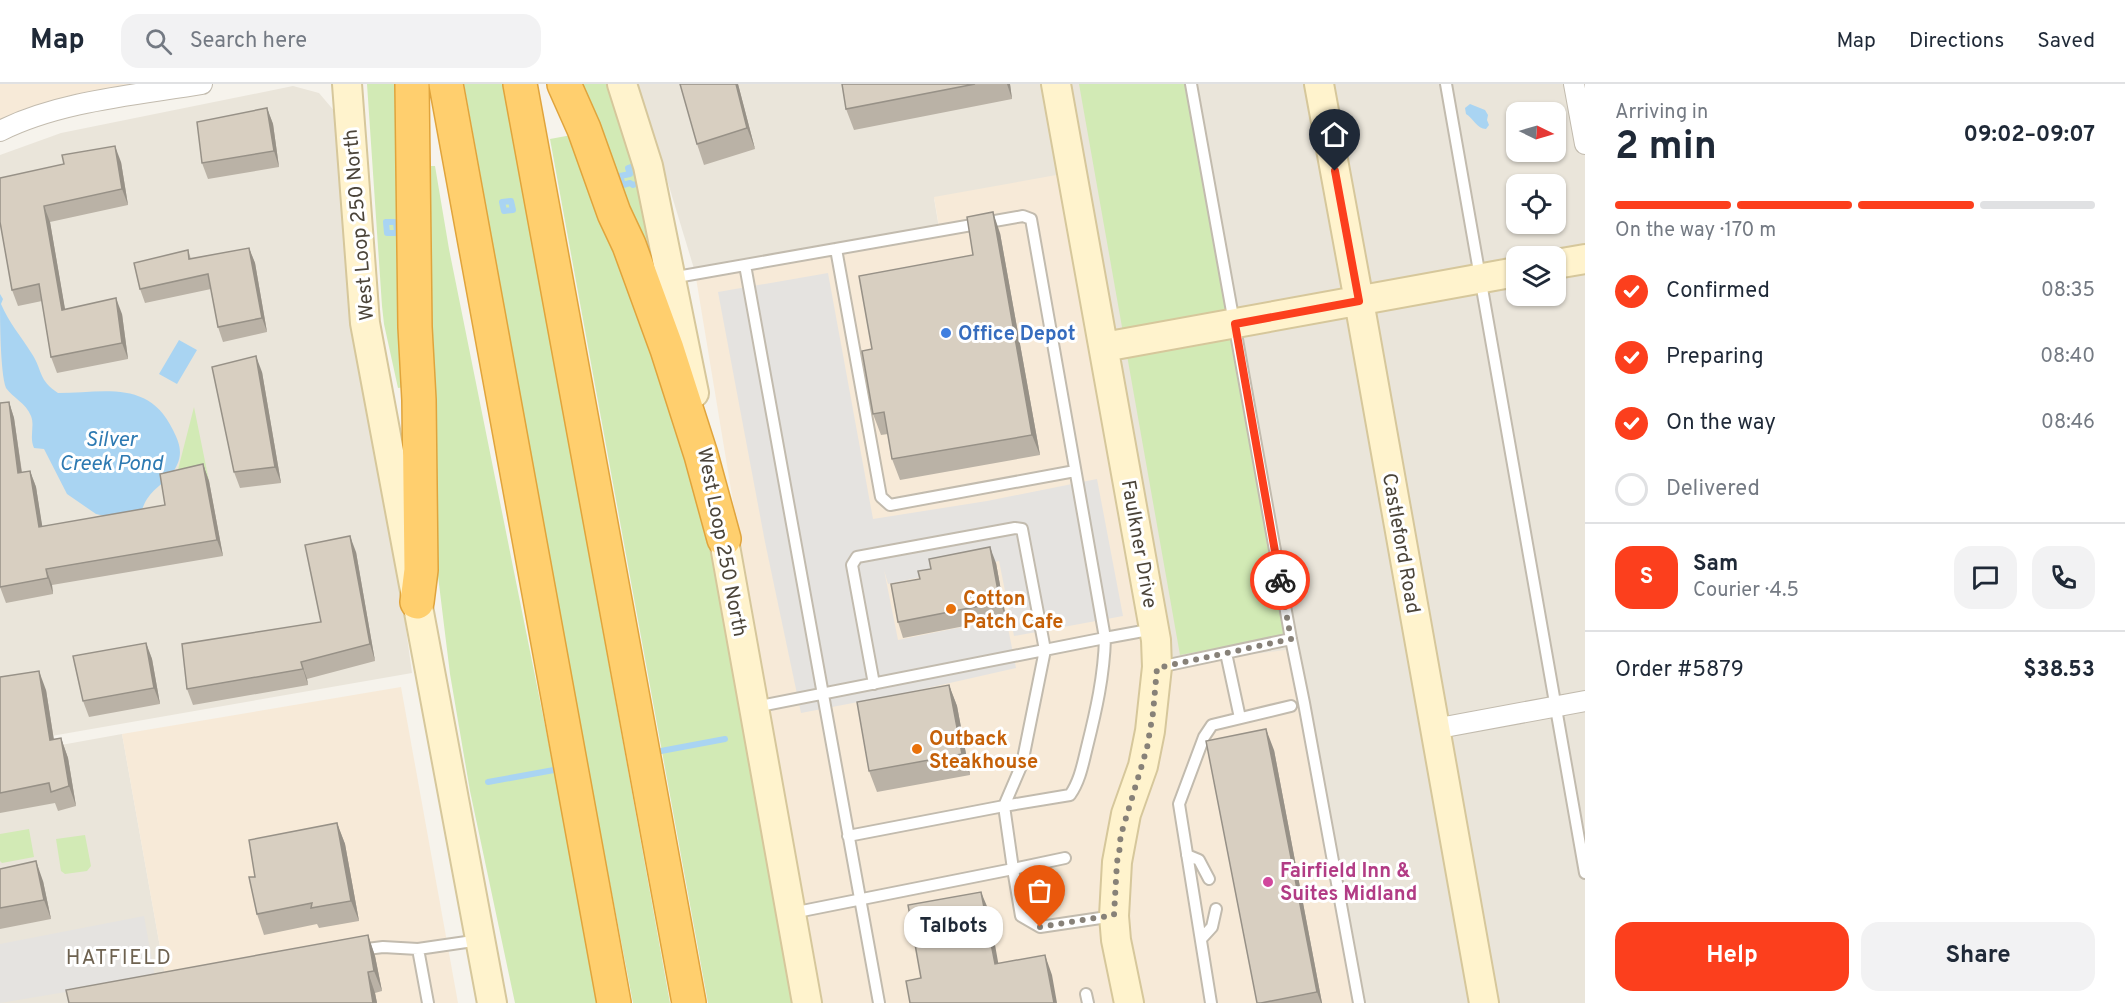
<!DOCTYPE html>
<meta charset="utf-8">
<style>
body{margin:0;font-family:Overpass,sans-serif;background:#f2f2f3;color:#1f2937;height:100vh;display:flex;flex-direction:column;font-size:22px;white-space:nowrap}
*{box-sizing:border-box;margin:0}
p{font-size:20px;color:#747a83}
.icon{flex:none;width:33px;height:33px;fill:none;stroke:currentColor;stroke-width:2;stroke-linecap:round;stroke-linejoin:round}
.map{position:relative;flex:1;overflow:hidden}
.drawer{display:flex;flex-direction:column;background:#fff;width:540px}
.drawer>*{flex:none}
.needle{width:39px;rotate:95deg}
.buttons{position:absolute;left:1506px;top:18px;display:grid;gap:12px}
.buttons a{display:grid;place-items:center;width:60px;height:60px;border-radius:12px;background:#fff;box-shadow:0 2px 4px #0004;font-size:30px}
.pin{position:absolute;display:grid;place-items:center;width:51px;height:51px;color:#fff;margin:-62px -26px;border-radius:50% 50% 50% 0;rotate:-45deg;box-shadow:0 0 6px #0007}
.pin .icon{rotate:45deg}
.courier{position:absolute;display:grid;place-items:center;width:60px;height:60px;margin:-30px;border:4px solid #fc3f1d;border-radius:50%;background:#fff;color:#222;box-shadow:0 2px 8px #0007}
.bubble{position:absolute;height:42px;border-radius:18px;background:#fff;box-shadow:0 2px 4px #0004;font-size:20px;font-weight:700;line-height:42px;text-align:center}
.headline em{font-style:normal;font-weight:700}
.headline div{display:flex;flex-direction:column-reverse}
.headline{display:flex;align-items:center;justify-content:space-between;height:102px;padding:0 30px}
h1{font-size:39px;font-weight:700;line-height:45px}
.bar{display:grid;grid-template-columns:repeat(4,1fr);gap:9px 6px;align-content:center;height:72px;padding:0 30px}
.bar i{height:8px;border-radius:4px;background:#e0e1e3}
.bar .on{background:#fc3f1d}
.bar p{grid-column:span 4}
.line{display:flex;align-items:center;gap:15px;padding:0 30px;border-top:2px solid #e0e1e3}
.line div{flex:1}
.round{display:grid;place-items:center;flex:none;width:63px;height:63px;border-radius:18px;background:#f2f2f3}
ol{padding:0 30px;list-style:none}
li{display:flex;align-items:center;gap:18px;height:66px}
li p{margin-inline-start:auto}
li .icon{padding:6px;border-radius:50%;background:#fc3f1d;color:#fff;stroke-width:4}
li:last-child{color:#747a83}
li i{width:33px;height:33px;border:3px solid #e0e1e3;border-radius:50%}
.cta{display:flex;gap:12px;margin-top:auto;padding:12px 30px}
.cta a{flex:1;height:69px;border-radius:18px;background:#fc3f1d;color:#fff;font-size:24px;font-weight:700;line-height:69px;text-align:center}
.cta a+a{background:#f2f2f3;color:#1f2937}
header{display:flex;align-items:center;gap:36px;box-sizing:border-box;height:84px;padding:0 30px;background:#fff;border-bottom:2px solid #e0e1e3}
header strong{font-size:28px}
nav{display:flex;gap:33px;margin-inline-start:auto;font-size:21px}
.search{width:420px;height:54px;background:#f2f2f3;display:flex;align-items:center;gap:15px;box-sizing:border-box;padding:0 21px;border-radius:18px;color:#747a83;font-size:22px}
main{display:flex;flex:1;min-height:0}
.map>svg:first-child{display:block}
.residential{fill:#eae5da;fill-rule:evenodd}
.commercial{fill:#f7ead8}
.green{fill:#d2eab5}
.parking{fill:#e5e3e0}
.water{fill:#a9d4f2}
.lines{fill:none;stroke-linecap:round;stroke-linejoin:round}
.stream{stroke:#a9d4f2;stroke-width:6}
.lane-casing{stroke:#c2bbae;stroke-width:14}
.street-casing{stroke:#c2bbae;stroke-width:22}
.secondary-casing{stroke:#d6c79b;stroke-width:32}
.highway-casing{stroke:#e0a43c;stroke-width:36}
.lane{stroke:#fff;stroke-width:10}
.street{stroke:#fff;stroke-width:20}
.secondary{stroke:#fff3cd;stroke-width:28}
.highway{stroke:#ffcf6e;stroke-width:33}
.wall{fill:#bab2a6}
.shaded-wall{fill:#979187}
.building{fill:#d8cfc1;stroke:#979187;stroke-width:1.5}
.done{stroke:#878178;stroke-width:6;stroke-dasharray:0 10.8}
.route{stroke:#fc3f1d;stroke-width:8}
.shop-dot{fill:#3f7fe0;stroke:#fff;stroke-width:2}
.food-dot{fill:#e8710a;stroke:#fff;stroke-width:2}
.hotel-dot{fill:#d1479c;stroke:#fff;stroke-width:2}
.labels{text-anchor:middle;stroke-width:6;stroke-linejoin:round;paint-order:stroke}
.street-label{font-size:20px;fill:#4b4439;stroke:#fff}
.shop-label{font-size:20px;font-weight:bold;fill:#366cbe;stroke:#fff;text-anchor:start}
.food-label{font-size:20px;font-weight:bold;fill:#c56008;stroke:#fff;text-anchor:start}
.hotel-label{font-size:20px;font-weight:bold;fill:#b23c85;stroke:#fff;text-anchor:start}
.water-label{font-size:21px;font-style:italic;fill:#2e7ab2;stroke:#fff}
.neighbourhood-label{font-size:21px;letter-spacing:1.5px;fill:#6e6250;stroke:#fff}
</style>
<header>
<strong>Map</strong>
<div class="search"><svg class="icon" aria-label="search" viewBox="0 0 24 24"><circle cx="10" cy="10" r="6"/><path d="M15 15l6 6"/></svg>Search here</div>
<nav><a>Map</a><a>Directions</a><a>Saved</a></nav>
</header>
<main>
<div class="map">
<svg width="1585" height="919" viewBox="0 0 1585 919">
<rect width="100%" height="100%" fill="#f6f3ec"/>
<path class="residential" d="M 638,0 L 1585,0 L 1585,919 L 1358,919 L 1157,582 L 934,114 L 939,144 L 695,188 ZM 1516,28 L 1556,28 L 1556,68 L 1516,68 ZM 1516,100 L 1556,100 L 1556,140 L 1516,140 ZM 1516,172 L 1556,172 L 1556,212 L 1516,212 Z
M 293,2 L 319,9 L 336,29 L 412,589 L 0,661 L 0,71 L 61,49 Z
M 122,650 L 168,908 L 109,919 L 0,919 L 0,672 Z"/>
<path class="commercial" d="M 0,0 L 207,0 L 0,48 Z
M 1073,88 L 1157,582 L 1293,565 L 1358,919 L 823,919 L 752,532 L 695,188 L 939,143 L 934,113 Z
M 401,603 L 458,919 L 109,919 L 168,908 L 122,650 Z"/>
<path class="green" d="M 367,0 L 396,0 L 405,303 L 398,304 L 384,240 L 382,222 Z
M 464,0 L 504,0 L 670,919 L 633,919 L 580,643 Z
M 580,0 L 609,0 L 634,82 L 669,230 Z
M 1079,0 L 1192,0 L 1290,551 L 1180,571 Z
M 577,50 L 682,352 L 715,479 L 795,919 L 708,919 L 550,55 Z
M 422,82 L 435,82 L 449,165 L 562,726 L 597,919 L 515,919 L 470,707 L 450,590 L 438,492 L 431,383 Z
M 194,323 L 209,397 L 173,405 Z
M 29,745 L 34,773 L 2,779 L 0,777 L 0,750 Z
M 85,751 L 91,782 L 87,787 L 65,790 L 61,787 L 56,755 Z"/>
<path class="parking" d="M 828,189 L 873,435 L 987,417 L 1097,395 L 1123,532 L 1014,552 L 999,477 L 888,500 L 884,486 L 898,556 L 1006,534 L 1016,584 L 910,608 L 801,629 L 765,458 L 718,208 Z
M 144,832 L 155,893 L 0,919 L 0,860 Z"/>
<path class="water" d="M 1470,20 L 1485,26 L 1488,31 L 1487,36 L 1489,41 L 1486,45 C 1477,45 1473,34 1466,30 L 1465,24 Z
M 0,210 L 3,215 L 1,220 C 9,239 21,252 32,270 C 43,287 38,296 58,309 C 103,309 149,295 173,346 C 179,358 183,368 177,381 C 171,396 155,402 147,415 C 144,419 143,424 141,428 L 118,435 L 96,430 L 67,410 L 44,365 L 34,364 C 29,353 35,342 31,332 C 26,319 13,314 6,304 C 0,288 0,231 0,210 Z
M 179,256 L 197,266 L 177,300 L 159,290 Z"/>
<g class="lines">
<path class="stream" d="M 634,82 L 639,99 L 633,101 L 630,99 L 623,101 L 620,92 L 630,90 L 628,84 Z
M 511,117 L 513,126 L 504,127 L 502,118 Z
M 386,138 L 396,138 L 397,149 L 387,149 Z
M 661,667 L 725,655
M 488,698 L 554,686"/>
<g class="lane-casing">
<path id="lane" d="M 1191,0 L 1291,555 L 1304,619 L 1359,919
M 1446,0 L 1585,789
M 836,165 L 881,413 L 890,421 L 1075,387
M 745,181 L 879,919
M 671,194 L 1023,132 L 1031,135 L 1105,554 L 755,623
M 1226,569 L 1240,634
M 1159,583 L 1291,555
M 848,752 L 1004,722 L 1022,680 L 1045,566 L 1022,445 L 1015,444 L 857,473 L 852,481 L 874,600
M 1187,771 L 1199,776 L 1209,795
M 1065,774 L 1013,785 L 1004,722 L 1070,711 C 1080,697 1083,679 1087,663 C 1096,627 1104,592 1105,554 L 1154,545
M 792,829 L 1013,785 L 1021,832 L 1040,843 L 1114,832
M 1201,855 L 1212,843 L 1216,825
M 359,866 L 383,863 L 418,865
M 1086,910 L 1088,919
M 428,919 L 418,865 L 480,856
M 1211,919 L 1179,720 L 1204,653 L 1212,641 L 1291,622"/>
</g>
<g class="street-casing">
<path id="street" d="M 1574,0 L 1585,60
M 0,47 C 60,17 136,11 202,0
M 1434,645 L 1585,617"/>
</g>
<g class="secondary-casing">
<path id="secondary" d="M 347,0 L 365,239 L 492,919
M 622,0 L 648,82 L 694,309
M 1056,0 L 1156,556 L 1157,583 L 1150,647 L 1143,682 L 1126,730 L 1117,778 L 1114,832 L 1116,856 L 1129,919
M 1319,0 L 1359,217 L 1484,919
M 1556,180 L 1585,175
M 1104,263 L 1516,188
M 720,434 L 807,919"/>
</g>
<g class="highway-casing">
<path id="highway" d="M 412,0 L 415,243 L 419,316 L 421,486 L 417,518
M 446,0 L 614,919
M 520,0 L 689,919
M 564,0 L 584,45 L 614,129 L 629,161 L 667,265 L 701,371 L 724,455"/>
</g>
<use href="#lane" class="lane"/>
<use href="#street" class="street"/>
<use href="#secondary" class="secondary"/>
<use href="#highway" class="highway"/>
</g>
<path class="wall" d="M 738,0 L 755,65 L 704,81 L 697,60 Z
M 842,0 L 1010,0 L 1012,15 L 854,46 L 846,25 Z
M 267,24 L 273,40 L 279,83 L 208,95 L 202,79 Z
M 121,78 L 128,121 L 50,138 L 65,226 L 122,230 L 128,275 L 57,289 L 51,273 L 42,217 L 18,222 L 12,206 L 0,138 Z
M 1000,149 L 1040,371 L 900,396 L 892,375 L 888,350 L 881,351 L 873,330 L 872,265 L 973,171 Z
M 249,164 L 255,179 L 267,248 L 223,258 L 218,243 L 211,205 L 145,219 L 140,205 L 188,166 L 191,175 Z
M 262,288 L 281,399 L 240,404 L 234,388 Z
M 9,318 L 14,334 L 22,388 L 30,387 L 36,403 L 42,443 L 165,421 L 203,380 L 209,397 L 223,472 L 52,501 L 53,510 L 6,519 L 0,503 Z
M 356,468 L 375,577 L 307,595 L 308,601 L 193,621 L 187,605 L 321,538 Z
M 996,479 L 1006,534 L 903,554 L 898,538 Z
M 146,559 L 152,575 L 160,620 L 89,633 L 83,617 Z
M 0,593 L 46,606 L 54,656 L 61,654 L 68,674 L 76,722 L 58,727 L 55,719 L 0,729 Z
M 949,601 L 957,622 L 970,691 L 877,708 L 869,687 Z
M 1274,666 L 1322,919 L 1257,919 Z
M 337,739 L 345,760 L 359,837 L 319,844 L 317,840 L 264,851 L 257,830 Z
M 0,785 L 43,797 L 51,835 L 0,845 Z
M 368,851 L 375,872 L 382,907 L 375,909 L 377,919 L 69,919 Z"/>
<path class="shaded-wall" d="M 736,0 L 738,0 L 755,65 L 747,44 Z
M 1007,0 L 1010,0 L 1012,15 Z
M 267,24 L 273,40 L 279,83 L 274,67 Z
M 115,62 L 121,78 L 128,121 L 122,105 Z
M 44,122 L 50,138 L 68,242 L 62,226 Z
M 993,128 L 1000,149 L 1040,371 L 1032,351 Z
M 249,164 L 255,179 L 267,248 L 262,234 Z
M 116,214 L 122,230 L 128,275 L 122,259 Z
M 256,272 L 262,288 L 281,399 L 275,383 Z
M 9,318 L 14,334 L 24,405 L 18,389 Z
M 203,380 L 209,397 L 223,472 L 217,456 Z
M 30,387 L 36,403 L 45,459 L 39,443 Z
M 350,452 L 356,468 L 375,577 L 370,560 Z
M 990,463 L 996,479 L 1006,534 L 1000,518 Z
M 46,485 L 52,501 L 53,510 L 48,494 Z
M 146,559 L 152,575 L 160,620 L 154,604 Z
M 301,578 L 307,595 L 308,601 L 303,585 Z
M 39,587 L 46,606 L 57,676 L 50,656 Z
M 949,601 L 957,622 L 970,691 L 962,670 Z
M 1266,645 L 1274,666 L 1322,919 L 1321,919 L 1317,908 Z
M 61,654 L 68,674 L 76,722 L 69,702 Z
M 337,739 L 345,760 L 359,837 L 351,817 Z
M 36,777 L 43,797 L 51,835 L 44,816 Z
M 981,808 L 989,827 L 1002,900 L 995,880 Z
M 368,851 L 375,872 L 382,907 L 374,887 Z
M 1045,871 L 1052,891 L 1057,919 L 1054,919 Z
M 368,888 L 375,909 L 377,919 L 373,919 Z"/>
<path class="building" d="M 680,0 L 736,0 L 747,44 L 697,60 Z
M 842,0 L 975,0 L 846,25 Z
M 267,24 L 274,67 L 202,79 L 197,38 Z
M 115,62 L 122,105 L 44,122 L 62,226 L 116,214 L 122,259 L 51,273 L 39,200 L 12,206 L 0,138 L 0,94 L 64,80 L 62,71 Z
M 993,128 L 1032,351 L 892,375 L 884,328 L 873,330 L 862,267 L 872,265 L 859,192 L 973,171 L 967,133 Z
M 249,164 L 262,234 L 218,243 L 208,190 L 140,205 L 134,179 L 188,166 L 189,175 Z
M 256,272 L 275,383 L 234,388 L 212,283 Z
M 9,318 L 18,389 L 30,387 L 39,443 L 165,421 L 160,390 L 203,380 L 217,456 L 46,485 L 48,494 L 0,503 L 0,319 Z
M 350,452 L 370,560 L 301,578 L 303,585 L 187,605 L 182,560 L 321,538 L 305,461 Z
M 990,463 L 1000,518 L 898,538 L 891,500 L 920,495 L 918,487 L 931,485 L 929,475 Z
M 146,559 L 154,604 L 83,617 L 73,572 Z
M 39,587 L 50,656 L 61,654 L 69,702 L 51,708 L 49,699 L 0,709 L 0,593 Z
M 949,601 L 962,670 L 869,687 L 857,618 Z
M 1266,645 L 1317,908 L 1261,919 L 1257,919 L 1206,657 Z
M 337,739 L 351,817 L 311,824 L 312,819 L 257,830 L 249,793 L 255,793 L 249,756 Z
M 36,777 L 44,816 L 0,824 L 0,785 Z
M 981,808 L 995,880 L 1045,871 L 1054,919 L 910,919 L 906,897 L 921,894 L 908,821 Z
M 368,851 L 374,887 L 368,888 L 373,919 L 69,919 L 66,906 Z"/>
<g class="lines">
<path class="done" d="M 1040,843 L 1114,831 L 1117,778 L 1121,758 L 1120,754 L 1147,664 L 1153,629 L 1157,584 L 1291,555 L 1280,496"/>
<path class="route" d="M 1280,496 L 1235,240 L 1359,217 L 1335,87"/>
</g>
<circle class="shop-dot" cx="946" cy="249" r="6"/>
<g class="food-dot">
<circle cx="951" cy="525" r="6"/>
<circle cx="917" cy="665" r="6"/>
</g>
<circle class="hotel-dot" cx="1268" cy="798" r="6"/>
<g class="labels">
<g class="street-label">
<text transform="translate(358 141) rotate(-95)" y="7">West Loop 250 North</text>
<text transform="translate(723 458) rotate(79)" y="7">West Loop 250 North</text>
<text transform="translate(1402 459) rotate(80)" y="7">Castleford Road</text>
<text transform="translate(1140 460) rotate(80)" y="7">Faulkner Drive</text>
</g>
<g class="shop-label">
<text x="958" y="256">Office Depot</text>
</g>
<g class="food-label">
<text x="963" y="521">Cotton<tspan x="963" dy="23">Patch Cafe</tspan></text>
<text x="929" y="661">Outback<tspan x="929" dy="23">Steakhouse</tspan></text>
</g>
<g class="hotel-label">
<text x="1280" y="793">Fairfield Inn &amp;<tspan x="1280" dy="23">Suites Midland</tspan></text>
</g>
<g class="water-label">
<text x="111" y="362">Silver<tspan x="111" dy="24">Creek Pond</tspan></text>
</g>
<g class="neighbourhood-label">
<text x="119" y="880">HATFIELD</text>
</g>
</g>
</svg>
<div class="buttons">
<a><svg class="needle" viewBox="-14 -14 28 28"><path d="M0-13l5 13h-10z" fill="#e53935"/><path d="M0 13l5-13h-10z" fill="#747a83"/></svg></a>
<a><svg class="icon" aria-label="locate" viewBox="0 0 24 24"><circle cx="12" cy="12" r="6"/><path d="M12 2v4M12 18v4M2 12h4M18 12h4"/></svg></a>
<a><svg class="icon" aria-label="layers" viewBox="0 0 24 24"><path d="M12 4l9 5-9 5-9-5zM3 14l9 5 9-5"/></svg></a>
</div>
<div class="pin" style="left:1040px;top:843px;background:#ea580c"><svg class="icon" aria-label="bag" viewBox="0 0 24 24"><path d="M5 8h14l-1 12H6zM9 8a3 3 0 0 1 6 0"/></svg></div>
<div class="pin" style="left:1335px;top:87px;background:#1f2937"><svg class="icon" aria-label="home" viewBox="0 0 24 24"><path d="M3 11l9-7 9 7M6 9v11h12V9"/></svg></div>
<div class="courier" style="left:1280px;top:496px"><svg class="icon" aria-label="bike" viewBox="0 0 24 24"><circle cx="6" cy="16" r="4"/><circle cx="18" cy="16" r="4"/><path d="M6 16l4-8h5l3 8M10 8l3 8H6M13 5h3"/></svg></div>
<div class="bubble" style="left:904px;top:822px;width:99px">Talbots</div>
</div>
<section class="drawer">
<div class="headline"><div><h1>2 min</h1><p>Arriving in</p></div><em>09:02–09:07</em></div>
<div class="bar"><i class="on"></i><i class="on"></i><i class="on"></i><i></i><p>On the way · 170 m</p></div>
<ol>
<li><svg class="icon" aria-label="check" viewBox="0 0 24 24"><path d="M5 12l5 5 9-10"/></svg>Confirmed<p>08:35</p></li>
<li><svg class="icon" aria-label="check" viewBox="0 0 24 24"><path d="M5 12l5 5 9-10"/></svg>Preparing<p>08:40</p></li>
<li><svg class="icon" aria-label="check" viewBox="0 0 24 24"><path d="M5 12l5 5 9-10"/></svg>On the way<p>08:46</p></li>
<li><i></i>Delivered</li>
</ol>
<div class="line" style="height:108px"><b class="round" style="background:#fc3f1d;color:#fff">S</b><div><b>Sam</b><p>Courier · 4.5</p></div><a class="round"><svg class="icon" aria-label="chat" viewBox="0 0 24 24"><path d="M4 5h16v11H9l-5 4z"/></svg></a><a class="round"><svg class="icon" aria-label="phone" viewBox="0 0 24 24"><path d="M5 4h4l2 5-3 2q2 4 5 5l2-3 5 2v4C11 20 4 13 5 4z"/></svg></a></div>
<div class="line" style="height:78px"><div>Order #5879</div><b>$38.53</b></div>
<div class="cta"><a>Help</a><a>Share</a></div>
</section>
</main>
